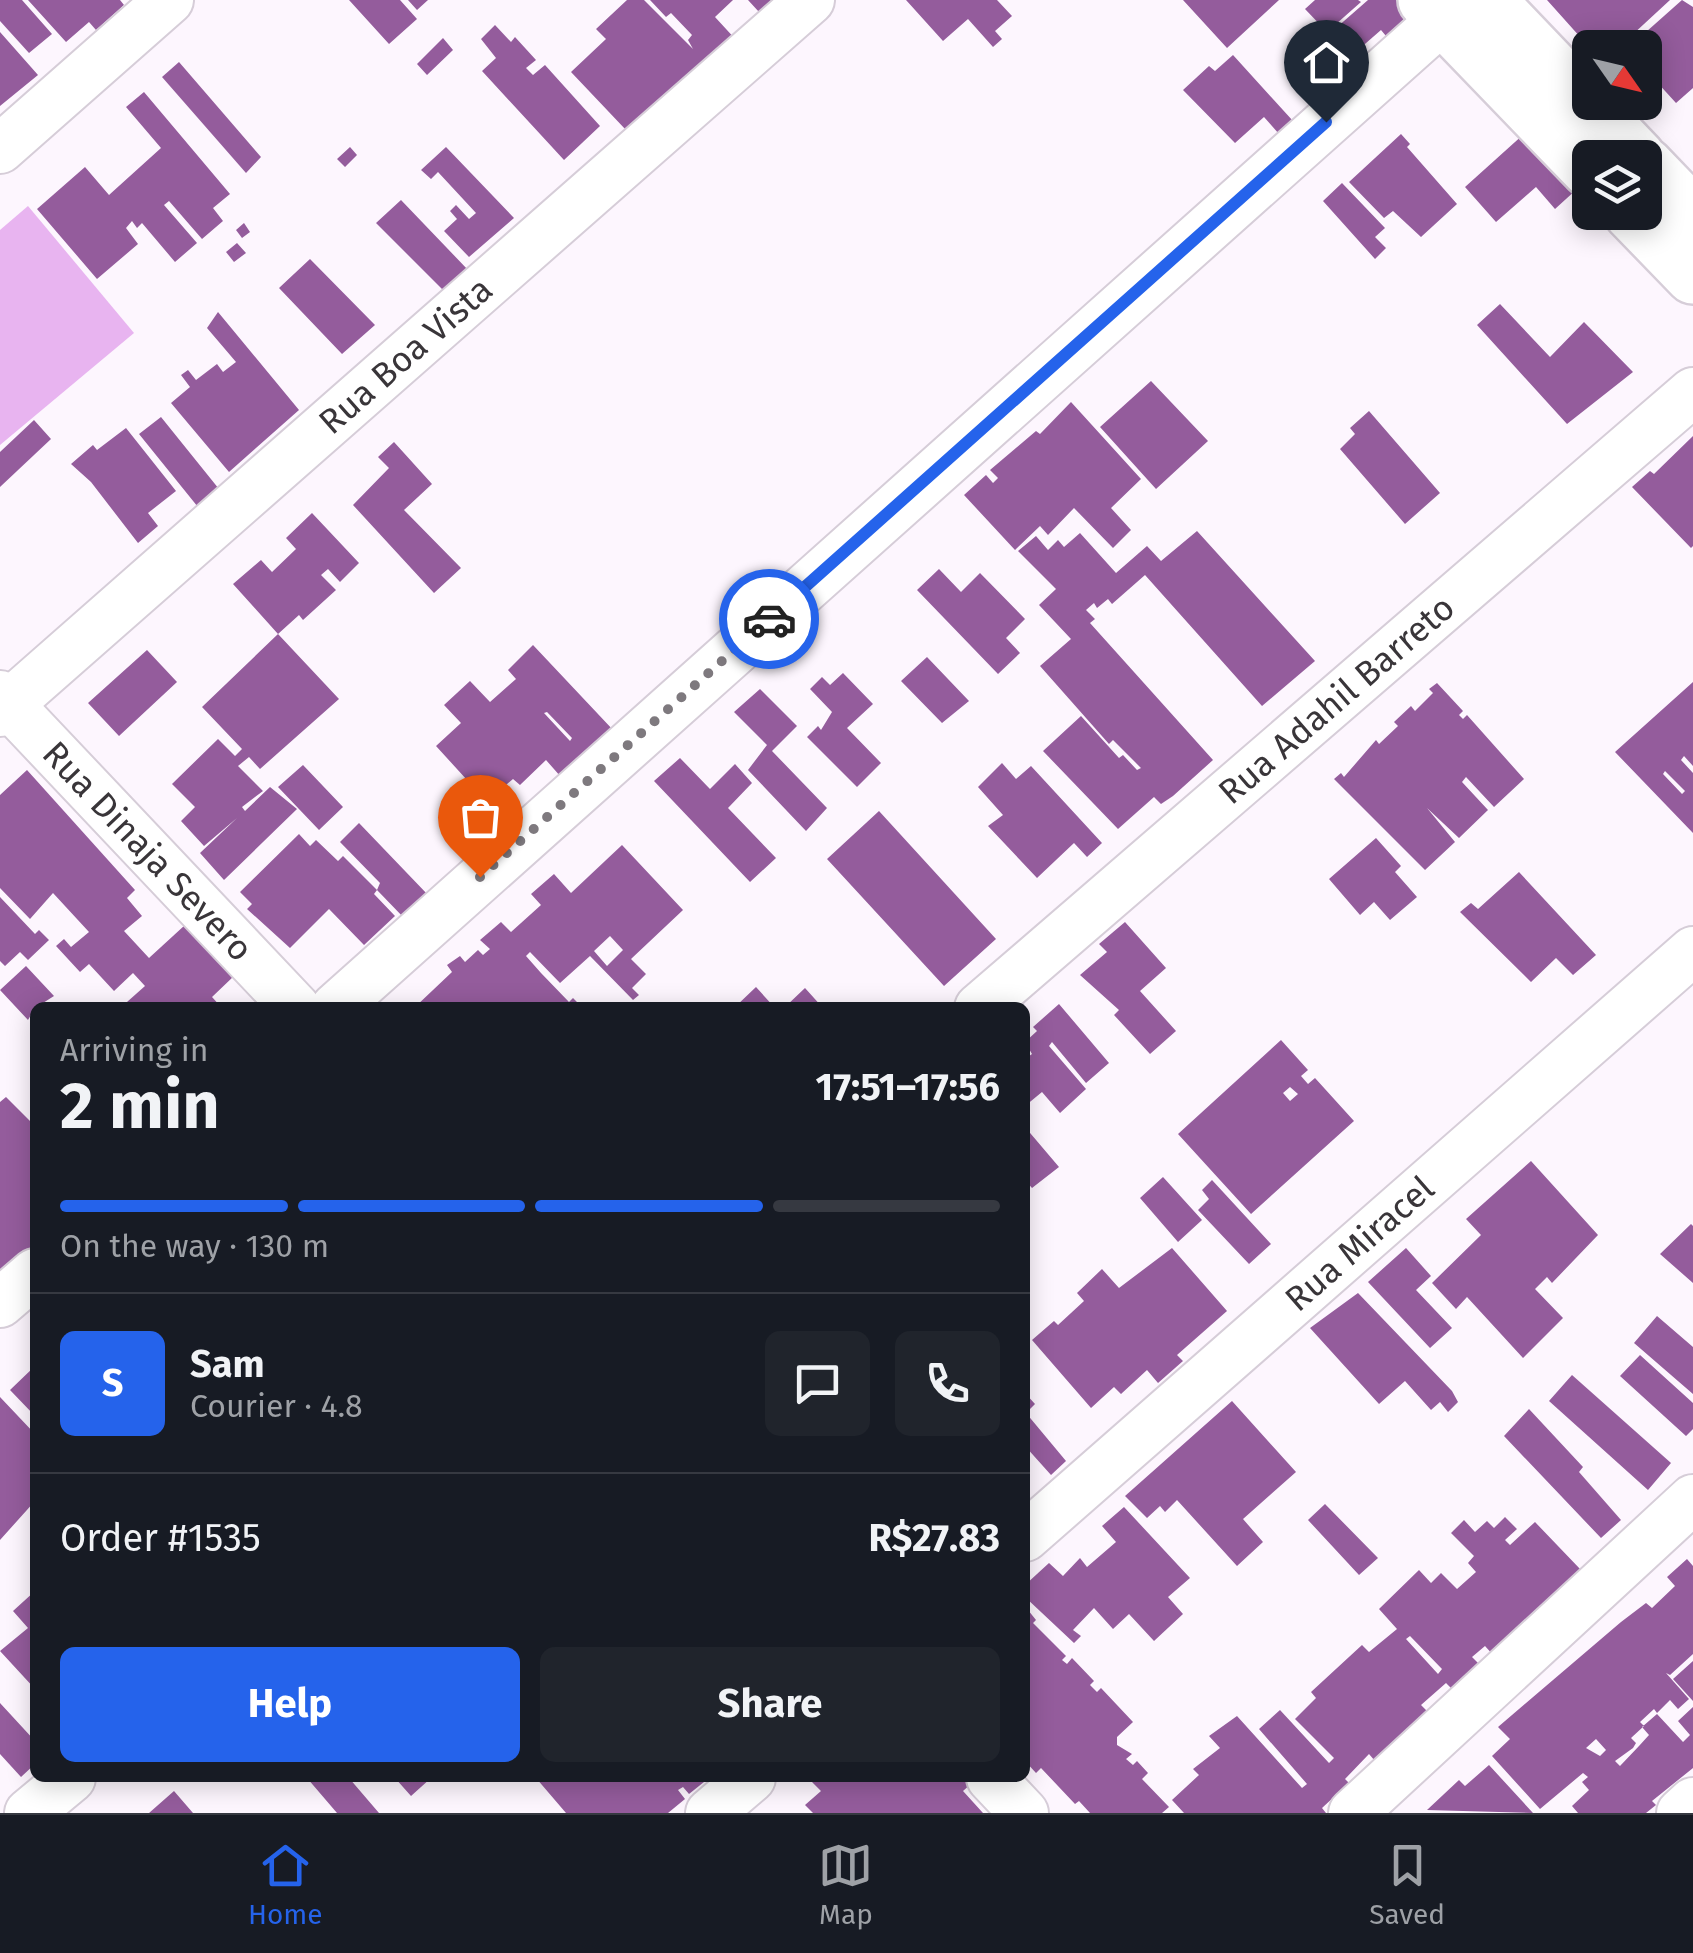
<!DOCTYPE html>
<meta charset="utf-8">
<style>
body{margin:0;font-family:"Fira Sans",sans-serif;background:#20242c;color:#f1f3f6;height:100vh;display:flex;flex-direction:column;font-size:38px;white-space:nowrap}
*{box-sizing:border-box;margin:0}
p{font-size:32px;color:#9ea1a6}
.icon{flex:none;width:55px;height:55px;fill:none;stroke:currentColor;stroke-width:2;stroke-linecap:round;stroke-linejoin:round}
.map{position:relative;flex:1;overflow:hidden}
.sheet{position:absolute;left:30px;top:1002px;width:1000px;height:780px;display:flex;flex-direction:column;background:#171b24;border-radius:15px;box-shadow:0 5px 25px #0003}
.sheet>*{flex:none}
.needle{width:65px;rotate:124deg}
.controls{position:absolute;left:1572px;top:30px;display:grid;gap:20px}
.controls a{display:grid;place-items:center;width:90px;height:90px;border-radius:15px;background:#171b24;box-shadow:0 5px 25px #0003;font-size:50px}
.pin{position:absolute;display:grid;place-items:center;width:85px;height:85px;color:#fff;margin:-102px -42px;border-radius:50% 50% 50% 0;rotate:-45deg;box-shadow:0 0 10px #0007}
.pin .icon{rotate:45deg}
.courier{position:absolute;display:grid;place-items:center;width:100px;height:100px;margin:-50px;border:8px solid #2563eb;border-radius:50%;background:#fff;color:#222;box-shadow:0 2px 12px #0007}
.overview em{font-style:normal;font-weight:700}
.overview div{display:flex;flex-direction:column-reverse}
.overview{display:flex;align-items:center;justify-content:space-between;height:170px;padding:0 30px}
h1{font-size:65px;font-weight:700;line-height:75px}
.bar{display:grid;grid-template-columns:repeat(4,1fr);gap:15px 10px;align-content:center;height:120px;padding:0 30px}
.bar i{height:12px;border-radius:8px;background:#363941}
.bar .active{background:#2563eb}
.bar p{grid-column:span 4}
.line{display:flex;align-items:center;gap:25px;padding:0 30px;border-top:2px solid #363941}
.line div{flex:1}
.round{display:grid;place-items:center;flex:none;width:105px;height:105px;border-radius:15px;background:#20242c}
.cta{display:flex;gap:20px;margin-top:auto;padding:20px 30px}
.cta a{flex:1;height:115px;border-radius:15px;background:#2563eb;color:#fff;font-size:40px;font-weight:700;line-height:115px;text-align:center}
.cta a+a{background:#20242c;color:#f1f3f6}
.tabs{display:flex;justify-content:space-around;align-items:center;height:140px;border-top:2px solid #363941;background:#171b24;font-size:28px;color:#9ea1a6}
.tabs a{display:grid;justify-items:center;gap:5px}
.tabs .active{color:#2563eb}
.map>svg:first-child{display:block}
.green{fill:#e8b4f0}
.building{fill:#945c9c;fill-rule:evenodd}
.lines{fill:none;stroke-linecap:round;stroke-linejoin:round}
.street-casing{stroke:#d6cdd8;stroke-width:52}
.secondary-casing{stroke:#d6cdd8;stroke-width:60}
.street{stroke:#fff;stroke-width:48}
.secondary{stroke:#fff;stroke-width:55}
.done{stroke:#7e797e;stroke-width:10;stroke-dasharray:0 18}
.route{stroke:#2563eb;stroke-width:12}
.labels{text-anchor:middle;stroke-width:10;stroke-linejoin:round;paint-order:stroke}
.street-label{font-size:35px;fill:#393539;stroke:#fff}
</style>
<div class="map">
<svg width="1693" height="1813" viewBox="0 0 1693 1813">
<rect width="100%" height="100%" fill="#fdf6fe"/>
<path class="green" d="M 28,206 L 134,333 L 0,445 L 0,230 Z"/>
<path class="building" d="M 0,0 L 22,0 L 52,34 L 29,53 L 0,21 Z
M 28,0 L 120,0 L 124,5 L 96,30 L 89,22 L 66,42 Z
M 349,0 L 400,0 L 417,19 L 389,44 Z
M 408,0 L 428,0 L 417,10 Z
M 627,0 L 644,0 L 693,49 L 688,40 L 692,35 L 671,13 L 666,17 L 650,0 L 733,0 L 715,17 L 738,42 L 707,60 L 626,130 L 571,72 L 606,39 L 596,29 Z
M 748,0 L 773,0 L 759,12 Z
M 906,0 L 997,0 L 1012,16 L 995,31 L 1002,39 L 993,47 L 968,19 L 943,41 Z
M 1183,0 L 1279,0 L 1227,48 Z
M 1315,0 L 1358,0 L 1361,2 L 1327,32 L 1305,9 Z
M 1368,0 L 1405,0 L 1414,10 L 1386,36 L 1381,30 L 1350,57 L 1335,41 L 1343,34 L 1336,28 Z
M 1547,0 L 1670,0 L 1618,48 L 1590,48 Z
M 1682,0 L 1693,7 L 1693,88 L 1676,103 L 1645,69 L 1645,48 L 1628,48 Z
M 495,25 L 511,42 L 515,37 L 536,60 L 526,68 L 533,75 L 545,65 L 600,126 L 564,160 L 482,71 L 496,58 L 481,39 Z
M 0,32 L 38,75 L 0,106 Z
M 443,38 L 453,50 L 427,75 L 417,64 Z
M 1233,55 L 1293,121 L 1279,134 L 1264,117 L 1235,143 L 1183,90 L 1209,66 L 1215,71 Z
M 179,62 L 261,157 L 246,173 L 162,77 Z
M 144,92 L 230,194 L 213,208 L 223,221 L 202,239 L 169,201 L 164,205 L 197,243 L 175,262 L 142,223 L 137,228 L 132,221 L 126,228 L 138,244 L 97,279 L 37,209 L 85,167 L 109,195 L 161,148 L 126,107 Z
M 1525,133 L 1577,189 L 1555,209 L 1536,187 L 1496,222 L 1465,187 Z
M 1401,134 L 1410,144 L 1407,147 L 1457,204 L 1421,237 L 1393,211 L 1384,218 L 1349,182 Z
M 350,147 L 357,155 L 345,167 L 337,159 Z
M 446,147 L 514,218 L 469,257 L 444,231 L 457,219 L 450,211 L 456,205 L 469,219 L 476,213 L 438,172 L 431,179 L 421,170 Z
M 1342,183 L 1385,228 L 1375,237 L 1386,248 L 1375,259 L 1323,201 Z
M 401,200 L 469,271 L 445,292 L 376,223 Z
M 244,223 L 250,232 L 242,238 L 236,230 Z
M 237,243 L 246,253 L 234,262 L 226,252 Z
M 310,259 L 375,325 L 342,354 L 279,288 Z
M 1500,304 L 1550,357 L 1584,322 L 1633,372 L 1567,424 L 1477,325 Z
M 218,312 L 299,410 L 229,472 L 171,403 L 190,387 L 181,375 L 188,370 L 196,380 L 217,364 L 223,372 L 236,362 L 207,328 Z
M 1151,381 L 1208,441 L 1156,489 L 1100,427 Z
M 1071,402 L 1141,479 L 1111,508 L 1131,530 L 1113,548 L 1074,508 L 1048,535 L 1040,526 L 1015,550 L 964,495 L 986,475 L 993,483 L 998,478 L 990,470 L 1036,431 L 1040,434 Z
M 1369,411 L 1440,493 L 1405,524 L 1340,449 L 1355,434 L 1350,428 Z
M 161,417 L 223,494 L 202,512 L 139,434 Z
M 34,420 L 51,439 L 0,487 L 0,452 Z
M 126,428 L 176,491 L 148,513 L 158,526 L 138,543 L 91,482 L 71,464 L 93,445 L 97,450 Z
M 1693,436 L 1693,546 L 1691,548 L 1632,487 L 1650,471 L 1654,474 Z
M 394,442 L 432,484 L 404,510 L 461,568 L 434,593 L 353,505 L 389,468 L 378,457 Z
M 312,513 L 359,563 L 340,582 L 328,569 L 321,575 L 336,590 L 303,620 L 299,615 L 278,634 L 339,699 L 260,769 L 249,757 L 238,766 L 263,791 L 242,807 L 245,811 L 270,787 L 297,809 L 224,880 L 200,853 L 237,818 L 204,846 L 181,821 L 195,807 L 172,784 L 218,739 L 235,756 L 242,749 L 202,707 L 278,634 L 233,584 L 261,560 L 272,572 L 296,549 L 286,538 Z
M 1197,531 L 1315,661 L 1262,706 L 1145,575 L 1112,604 L 1108,599 L 1097,608 L 1094,603 L 1086,610 L 1095,619 L 1090,623 L 1213,760 L 1173,796 L 1161,804 L 1154,797 L 1118,829 L 1043,751 L 1081,716 L 1119,758 L 1123,755 L 1137,770 L 1141,768 L 1113,740 L 1109,744 L 1040,666 L 1071,639 L 1039,605 L 1056,589 L 1018,551 L 1036,536 L 1048,550 L 1058,540 L 1064,547 L 1080,533 L 1116,573 L 1147,546 L 1161,561 Z
M 939,569 L 961,592 L 980,573 L 1025,619 L 1006,638 L 1020,653 L 998,674 L 917,590 Z
M 533,645 L 614,731 L 561,777 L 546,760 L 520,785 L 513,779 L 501,789 L 524,812 L 509,826 L 436,746 L 461,723 L 444,705 L 470,681 L 490,702 L 516,679 L 508,670 ZM 547,712 L 572,738 L 570,741 L 544,713 Z
M 147,650 L 177,682 L 119,736 L 88,703 Z
M 927,657 L 969,701 L 942,723 L 901,681 Z
M 843,673 L 873,704 L 847,728 L 881,763 L 857,787 L 807,737 L 818,726 L 821,730 L 832,712 L 810,689 L 822,677 L 830,685 Z
M 1693,682 L 1693,766 L 1684,756 L 1681,760 L 1693,773 L 1693,833 L 1615,752 ZM 1665,771 L 1685,791 L 1682,794 L 1663,774 Z
M 1437,683 L 1463,711 L 1459,715 L 1463,719 L 1467,715 L 1524,779 L 1494,807 L 1466,777 L 1462,782 L 1488,810 L 1459,838 L 1427,808 L 1455,842 L 1425,870 L 1334,779 L 1341,773 L 1344,777 L 1376,740 L 1379,744 L 1398,726 L 1394,722 L 1411,706 L 1415,711 L 1433,693 L 1429,689 Z
M 760,689 L 797,726 L 772,751 L 827,808 L 806,831 L 748,770 L 767,745 L 734,712 Z
M 680,758 L 710,789 L 735,764 L 752,783 L 728,808 L 776,858 L 750,882 L 654,781 Z
M 1002,763 L 1016,779 L 1031,766 L 1102,843 L 1087,857 L 1074,843 L 1037,878 L 988,826 L 1003,815 L 978,787 Z
M 303,765 L 343,807 L 319,830 L 278,787 Z
M 27,770 L 135,890 L 127,898 L 142,916 L 124,931 L 149,958 L 185,925 L 234,976 L 212,997 L 222,1008 L 132,1008 L 127,1002 L 145,986 L 133,973 L 114,991 L 89,964 L 80,972 L 56,946 L 64,939 L 71,947 L 89,932 L 53,893 L 30,919 L 0,888 L 0,795 Z
M 879,811 L 996,939 L 944,986 L 827,859 Z
M 359,823 L 429,896 L 405,919 L 377,890 L 374,894 L 395,916 L 364,945 L 329,909 L 290,948 L 247,909 L 252,904 L 240,892 L 299,834 L 310,846 L 316,840 L 338,861 L 343,856 L 377,890 L 380,883 L 340,842 Z
M 1376,838 L 1401,866 L 1395,872 L 1417,897 L 1390,920 L 1374,902 L 1360,915 L 1329,879 Z
M 622,845 L 683,910 L 631,959 L 646,974 L 632,988 L 639,995 L 633,1000 L 590,956 L 560,983 L 530,952 L 526,956 L 541,973 L 569,1002 L 573,998 L 583,1008 L 414,1008 L 452,972 L 447,965 L 460,956 L 465,962 L 478,950 L 483,955 L 490,949 L 480,940 L 501,922 L 511,932 L 541,905 L 531,894 L 554,874 L 571,893 ZM 610,936 L 623,950 L 607,966 L 594,951 Z
M 1519,872 L 1596,955 L 1573,975 L 1556,958 L 1531,982 L 1460,912 L 1471,903 L 1478,909 Z
M 0,897 L 35,934 L 39,930 L 49,940 L 28,960 L 20,952 L 5,966 L 0,961 Z
M 1125,922 L 1166,968 L 1140,991 L 1176,1031 L 1150,1054 L 1114,1015 L 1119,1010 L 1080,975 L 1107,952 L 1099,944 Z
M 26,966 L 54,996 L 35,1008 L 28,1020 L 0,990 Z
M 756,987 L 775,1008 L 734,1008 Z
M 805,988 L 823,1008 L 784,1008 Z
M 1059,1004 L 1109,1063 L 1086,1083 L 1052,1042 L 1049,1046 L 1086,1089 L 1060,1113 L 1042,1092 L 1025,1106 L 1025,1059 L 1032,1054 L 1025,1042 L 1037,1031 L 1033,1027 Z
M 1281,1040 L 1308,1070 L 1301,1076 L 1308,1084 L 1315,1078 L 1354,1121 L 1251,1214 L 1178,1134 ZM 1290,1087 L 1298,1094 L 1290,1101 L 1283,1093 Z
M 6,1097 L 35,1126 L 35,1252 L 0,1282 L 0,1102 Z
M 1025,1127 L 1059,1167 L 1032,1188 L 1025,1180 Z
M 1531,1161 L 1598,1235 L 1552,1283 L 1547,1277 L 1535,1289 L 1563,1318 L 1523,1358 L 1467,1297 L 1456,1309 L 1432,1283 L 1481,1235 L 1466,1219 Z
M 1163,1177 L 1202,1220 L 1178,1242 L 1140,1198 Z
M 1212,1180 L 1271,1244 L 1249,1264 L 1198,1210 L 1209,1199 L 1202,1190 Z
M 1691,1224 L 1693,1226 L 1693,1283 L 1660,1254 Z
M 1172,1248 L 1227,1311 L 1177,1355 L 1183,1361 L 1158,1383 L 1147,1370 L 1121,1394 L 1114,1387 L 1091,1408 L 1032,1340 L 1054,1321 L 1058,1325 L 1084,1301 L 1077,1293 L 1102,1269 L 1119,1288 Z
M 1406,1248 L 1431,1276 L 1416,1290 L 1452,1328 L 1430,1348 L 1368,1282 Z
M 1358,1293 L 1452,1391 L 1458,1402 L 1448,1412 L 1440,1402 L 1431,1410 L 1405,1381 L 1379,1404 L 1310,1328 Z
M 1657,1316 L 1693,1347 L 1693,1394 L 1634,1343 Z
M 1640,1355 L 1693,1403 L 1693,1429 L 1686,1436 L 1620,1376 Z
M 35,1366 L 35,1416 L 10,1390 Z
M 1572,1375 L 1671,1463 L 1648,1490 L 1549,1401 Z
M 1025,1393 L 1035,1404 L 1026,1413 L 1066,1461 L 1051,1475 L 1025,1446 Z
M 0,1397 L 35,1434 L 35,1501 L 0,1540 Z
M 1232,1401 L 1296,1472 L 1243,1519 L 1263,1542 L 1237,1566 L 1177,1500 L 1165,1512 L 1160,1506 L 1147,1518 L 1125,1496 Z
M 1529,1409 L 1583,1467 L 1579,1472 L 1621,1520 L 1601,1538 L 1504,1436 Z
M 1325,1504 L 1378,1558 L 1359,1575 L 1308,1520 Z
M 1124,1507 L 1190,1578 L 1168,1597 L 1183,1614 L 1154,1641 L 1129,1614 L 1113,1629 L 1094,1608 L 1073,1630 L 1081,1636 L 1074,1643 L 1025,1597 L 1025,1585 L 1049,1563 L 1063,1576 L 1080,1558 L 1087,1567 L 1116,1542 L 1102,1526 Z
M 1505,1517 L 1517,1529 L 1505,1540 L 1510,1545 L 1535,1522 L 1581,1570 L 1494,1656 L 1485,1646 L 1472,1657 L 1480,1665 L 1453,1690 L 1446,1683 L 1421,1705 L 1430,1714 L 1375,1761 L 1369,1754 L 1345,1779 L 1349,1783 L 1322,1808 L 1326,1813 L 1184,1813 L 1172,1800 L 1199,1775 L 1193,1769 L 1220,1748 L 1209,1736 L 1237,1716 L 1302,1788 L 1307,1784 L 1259,1729 L 1280,1710 L 1329,1763 L 1334,1758 L 1295,1719 L 1316,1698 L 1311,1692 L 1362,1645 L 1369,1652 L 1397,1629 L 1379,1609 L 1419,1570 L 1431,1583 L 1441,1573 L 1457,1589 L 1476,1572 L 1468,1563 L 1474,1556 L 1451,1533 L 1464,1520 L 1475,1532 L 1487,1521 L 1494,1528 ZM 1410,1636 L 1442,1669 L 1438,1674 L 1406,1639 Z
M 1687,1559 L 1693,1566 L 1693,1654 L 1670,1675 L 1666,1673 L 1689,1699 L 1678,1709 L 1670,1700 L 1657,1713 L 1654,1709 L 1640,1722 L 1644,1726 L 1631,1738 L 1636,1743 L 1633,1748 L 1615,1761 L 1620,1766 L 1639,1746 L 1649,1735 L 1642,1727 L 1657,1714 L 1683,1742 L 1690,1735 L 1678,1721 L 1693,1707 L 1693,1768 L 1652,1801 L 1656,1805 L 1646,1813 L 1578,1813 L 1572,1806 L 1589,1790 L 1582,1782 L 1588,1777 L 1583,1773 L 1540,1809 L 1492,1756 L 1510,1739 L 1498,1727 L 1621,1622 L 1646,1603 L 1652,1608 L 1675,1586 L 1667,1577 ZM 1596,1739 L 1606,1750 L 1600,1756 L 1586,1748 Z
M 35,1591 L 35,1689 L 0,1651 L 28,1628 L 13,1611 Z
M 1028,1610 L 1036,1620 L 1033,1623 L 1066,1656 L 1062,1660 L 1067,1664 L 1072,1658 L 1094,1681 L 1090,1685 L 1097,1692 L 1101,1688 L 1133,1722 L 1117,1737 L 1117,1745 L 1132,1754 L 1126,1759 L 1133,1765 L 1137,1761 L 1148,1773 L 1142,1779 L 1169,1807 L 1162,1813 L 1090,1813 L 1079,1801 L 1075,1804 L 1041,1768 L 1036,1773 L 1025,1761 Z
M 1693,1661 L 1693,1701 L 1673,1679 Z
M 0,1703 L 35,1741 L 35,1764 L 21,1777 L 0,1754 Z
M 1489,1765 L 1533,1813 L 1427,1810 L 1459,1780 L 1465,1786 Z
M 307,1778 L 349,1778 L 379,1813 L 337,1813 Z
M 395,1778 L 431,1778 L 411,1796 Z
M 536,1778 L 709,1778 L 689,1794 L 683,1787 L 678,1790 L 685,1799 L 668,1813 L 566,1813 Z
M 817,1778 L 967,1778 L 972,1783 L 963,1791 L 983,1813 L 813,1813 L 805,1805 L 821,1791 L 812,1782 Z
M 174,1791 L 193,1813 L 149,1813 Z"/>
<g class="lines">
<g class="street-casing">
<g id="street">
<path d="M 0,149 L 169,0"/>
<path id="s1" d="M 0,695 L 296,1008"/>
<path id="s2" d="M 0,712 L 810,0"/>
<path d="M 335,1008 L 1464,0"/>
<path id="s3" d="M 979,1008 L 1693,392"/>
<path d="M 0,1303 L 35,1273"/>
<path id="s4" d="M 1025,1537 L 1693,951"/>
<path d="M 991,1778 L 1024,1813"/>
<path d="M 29,1813 L 71,1778"/>
<path d="M 710,1813 L 751,1778"/>
<path d="M 1353,1813 L 1693,1499"/>
<path d="M 1681,1813 L 1693,1802"/>
</g>
</g>
<g class="secondary-casing">
<path id="secondary" d="M 1426,0 L 1590,170
M 1487,0 L 1638,158
M 1645,165 L 1693,215
M 1631,212 L 1693,276"/>
</g>
<use href="#street" class="street"/>
<use href="#secondary" class="secondary"/>
</g>
<g class="lines">
<path class="done" d="M 480,877 L 769,619"/>
<path class="route" d="M 769,619 L 1326,122"/>
</g>
<g class="labels">
<g class="street-label">
<text dy="12" stroke="none"><textPath href="#s2" startOffset="540">Rua Boa Vista</textPath></text>
<text dy="12" stroke="none"><textPath href="#s3" startOffset="472">Rua Adahil Barreto</textPath></text>
<text dy="12" stroke="none"><textPath href="#s1" startOffset="215">Rua Dinaja Severo</textPath></text>
<text dy="12" stroke="none"><textPath href="#s4" startOffset="445">Rua Miracel</textPath></text>
</g>
</g>
</svg>
<div class="controls">
<a><svg class="needle" viewBox="-14 -14 28 28"><path d="M0-13l5 13h-10z" fill="#e53935"/><path d="M0 13l5-13h-10z" fill="#9ea1a6"/></svg></a>
<a><svg class="icon" aria-label="layers" viewBox="0 0 24 24"><path d="M12 4l9 5-9 5-9-5zM3 14l9 5 9-5"/></svg></a>
</div>
<div class="pin" style="left:480px;top:877px;background:#ea580c"><svg class="icon" aria-label="bag" viewBox="0 0 24 24"><path d="M5 8h14l-1 12H6zM9 8a3 3 0 0 1 6 0"/></svg></div>
<div class="pin" style="left:1326px;top:122px;background:#1f2937"><svg class="icon" aria-label="home" viewBox="0 0 24 24"><path d="M3 11l9-7 9 7M6 9v11h12V9"/></svg></div>
<div class="courier" style="left:769px;top:619px"><svg class="icon" aria-label="car" viewBox="0 0 24 24"><path d="M5 17H2v-5l4-1 3-4h7l3 4 3 1v5h-3M9 17h6M6 11h13"/><circle cx="7" cy="17" r="2"/><circle cx="17" cy="17" r="2"/></svg></div>
<section class="sheet">
<div class="overview"><div><h1>2 min</h1><p>Arriving in</p></div><em>17:51–17:56</em></div>
<div class="bar"><i class="active"></i><i class="active"></i><i class="active"></i><i></i><p>On the way · 130 m</p></div>
<div class="line" style="height:180px"><b class="round" style="background:#2563eb;color:#fff">S</b><div><b>Sam</b><p>Courier · 4.8</p></div><a class="round"><svg class="icon" aria-label="chat" viewBox="0 0 24 24"><path d="M4 5h16v11H9l-5 4z"/></svg></a><a class="round"><svg class="icon" aria-label="phone" viewBox="0 0 24 24"><path d="M5 4h4l2 5-3 2q2 4 5 5l2-3 5 2v4C11 20 4 13 5 4z"/></svg></a></div>
<div class="line" style="height:130px"><div>Order #1535</div><b>R$27.83</b></div>
<div class="cta"><a>Help</a><a>Share</a></div>
</section>
</div>
<nav class="tabs">
<a class="active"><svg class="icon" aria-label="home" viewBox="0 0 24 24"><path d="M3 11l9-7 9 7M6 9v11h12V9"/></svg>Home</a>
<a><svg class="icon" aria-label="map" viewBox="0 0 24 24"><path d="M3 6l6-2 6 2 6-2v14l-6 2-6-2-6 2zM9 4v14M15 6v14"/></svg>Map</a>
<a><svg class="icon" aria-label="saved" viewBox="0 0 24 24"><path d="M7 4h10v16l-5-4-5 4z"/></svg>Saved</a>
</nav>
